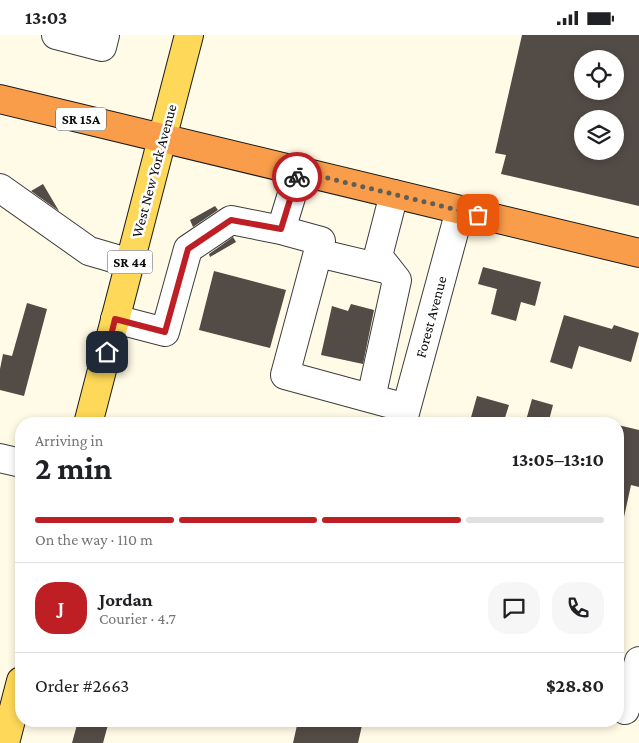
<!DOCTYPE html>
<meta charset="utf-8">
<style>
body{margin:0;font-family:"Crimson Pro",serif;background:#f6f6f6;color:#202124;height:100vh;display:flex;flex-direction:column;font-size:19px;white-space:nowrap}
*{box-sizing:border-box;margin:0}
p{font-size:16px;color:#757577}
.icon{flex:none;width:28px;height:28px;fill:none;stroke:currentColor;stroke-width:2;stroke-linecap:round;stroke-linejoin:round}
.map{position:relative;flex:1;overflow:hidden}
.side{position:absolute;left:15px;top:382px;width:609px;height:310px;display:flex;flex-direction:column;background:#fff;border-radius:20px;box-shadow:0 2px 8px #0003}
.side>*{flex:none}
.buttons{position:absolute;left:574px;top:15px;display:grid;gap:10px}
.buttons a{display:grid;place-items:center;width:50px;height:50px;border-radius:50%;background:#fff;box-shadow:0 2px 8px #0003;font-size:25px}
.pin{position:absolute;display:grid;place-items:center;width:42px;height:42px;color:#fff;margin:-21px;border-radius:10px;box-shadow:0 2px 8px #0006}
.courier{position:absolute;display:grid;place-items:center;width:50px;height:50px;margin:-25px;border:4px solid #bd1f24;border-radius:50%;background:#fff;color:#222;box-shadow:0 1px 6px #0007}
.headline em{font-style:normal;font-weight:700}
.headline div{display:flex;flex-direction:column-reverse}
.headline{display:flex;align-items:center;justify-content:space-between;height:85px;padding:0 20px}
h1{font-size:32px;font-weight:700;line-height:38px}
.bar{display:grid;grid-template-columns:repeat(4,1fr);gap:8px 5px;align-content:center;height:60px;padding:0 20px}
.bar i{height:6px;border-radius:4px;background:#e0e0e0}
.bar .current{background:#bd1f24}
.bar p{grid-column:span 4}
.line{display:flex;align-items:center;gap:12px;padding:0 20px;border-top:1px solid #e0e0e0}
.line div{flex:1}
.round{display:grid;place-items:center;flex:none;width:52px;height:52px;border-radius:20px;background:#f6f6f6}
.status{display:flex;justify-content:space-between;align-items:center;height:35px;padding:0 25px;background:#fff;direction:ltr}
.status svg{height:14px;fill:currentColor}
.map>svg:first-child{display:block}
.building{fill:#534b46;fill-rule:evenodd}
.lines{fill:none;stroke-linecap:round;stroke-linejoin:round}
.minor-casing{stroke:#3d3d3d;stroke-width:30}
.major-casing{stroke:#1b1b1b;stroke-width:30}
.highway-casing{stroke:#1b1b1b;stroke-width:30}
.minor{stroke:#fff;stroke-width:28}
.major{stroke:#fed858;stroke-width:28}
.highway{stroke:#fa9d4a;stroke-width:28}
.done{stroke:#605e57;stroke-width:5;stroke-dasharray:0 9}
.route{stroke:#bd1f24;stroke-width:6}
.labels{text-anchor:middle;stroke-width:5;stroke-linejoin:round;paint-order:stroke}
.shield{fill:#fff;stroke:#545454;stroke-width:1}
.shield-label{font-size:14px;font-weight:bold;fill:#0a0a0a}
.street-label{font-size:15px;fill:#0a0a0a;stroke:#fff}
</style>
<div class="status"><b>13:03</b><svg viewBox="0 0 49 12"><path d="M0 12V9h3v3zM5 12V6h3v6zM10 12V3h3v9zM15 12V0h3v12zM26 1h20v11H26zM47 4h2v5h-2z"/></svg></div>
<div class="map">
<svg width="639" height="708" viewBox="0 0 639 708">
<rect width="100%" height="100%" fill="#fffbe6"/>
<path class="building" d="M 522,0 L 639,0 L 639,171 L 501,139 L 506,120 L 495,118 ZM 582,24 L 615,24 L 615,56 L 582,56 ZM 582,84 L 615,84 L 615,116 L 582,116 Z
M 43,149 L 59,176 L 31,156 Z
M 215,171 L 218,175 L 193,192 L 190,185 Z
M 233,202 L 236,207 L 210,222 L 209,219 Z
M 483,232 L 541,247 L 535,271 L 521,267 L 516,286 L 491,279 L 497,254 L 478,249 Z
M 214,236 L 286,255 L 270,313 L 199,295 Z
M 27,268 L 47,274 L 24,361 L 0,355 L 0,334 L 3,319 L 12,321 Z
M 351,269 L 374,275 L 363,329 L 321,320 L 332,271 L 348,276 Z
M 564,280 L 612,294 L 614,290 L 639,298 L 631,327 L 579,311 L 572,334 L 550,327 Z
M 477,361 L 509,370 L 503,389 L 479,389 L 470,386 Z
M 532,364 L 553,370 L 548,389 L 525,389 Z
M 618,390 L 639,395 L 639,452 L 631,450 L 624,482 L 618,481 Z
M 78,686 L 109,686 L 103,708 L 72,708 Z
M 298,686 L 363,686 L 358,708 L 293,708 Z"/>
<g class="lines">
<g class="minor-casing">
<path id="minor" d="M 56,0 L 102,12 L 105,0
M 0,153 L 89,216 L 130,228
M 281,195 L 321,206 L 285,340 L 406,373
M 318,218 L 389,235
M 115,284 L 165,297 L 188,214 L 231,185 L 281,195 L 299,136
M 371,363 L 397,245 L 378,221 L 394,159
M 402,389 L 460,175
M 0,423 L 21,428
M 625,675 L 639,626"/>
</g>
<g class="major-casing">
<path id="major" d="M 88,389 L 189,0
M 5,708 L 21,646"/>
</g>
<g class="highway-casing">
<path id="highway" d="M 0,64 L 639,218"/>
</g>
<use href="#minor" class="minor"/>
<use href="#major" class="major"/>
<use href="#highway" class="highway"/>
</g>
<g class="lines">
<path class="done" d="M 297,142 L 299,136 L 478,180"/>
<path class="route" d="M 107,317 L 115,284 L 165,297 L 188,214 L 231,185 L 281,194 L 297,142"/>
</g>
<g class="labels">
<g class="shield">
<rect x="56" y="72.5" width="50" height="23" rx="4"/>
<rect x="107.5" y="215.5" width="45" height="23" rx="4"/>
</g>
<g class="shield-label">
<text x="81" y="89">SR 15A</text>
<text x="130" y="232">SR 44</text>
</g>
<g class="street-label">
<text transform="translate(154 136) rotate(-75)" y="5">West New York Avenue</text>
<text transform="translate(431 282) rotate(-75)" y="5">Forest Avenue</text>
</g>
</g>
</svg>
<div class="buttons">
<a><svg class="icon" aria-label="locate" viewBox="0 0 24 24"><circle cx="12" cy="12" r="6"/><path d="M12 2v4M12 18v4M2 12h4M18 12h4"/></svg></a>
<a><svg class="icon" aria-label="layers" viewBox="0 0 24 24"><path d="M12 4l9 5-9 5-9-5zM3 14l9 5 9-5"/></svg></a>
</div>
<div class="pin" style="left:478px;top:180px;background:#ea580c"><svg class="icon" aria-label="bag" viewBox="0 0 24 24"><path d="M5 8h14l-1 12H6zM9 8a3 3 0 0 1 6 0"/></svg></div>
<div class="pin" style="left:107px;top:317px;background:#1f2937"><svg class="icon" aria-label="home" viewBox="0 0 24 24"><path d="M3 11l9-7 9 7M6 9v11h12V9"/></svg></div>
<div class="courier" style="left:297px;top:142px"><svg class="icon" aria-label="bike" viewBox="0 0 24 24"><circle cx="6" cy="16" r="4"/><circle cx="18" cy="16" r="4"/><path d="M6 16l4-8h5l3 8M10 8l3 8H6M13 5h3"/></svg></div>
<section class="side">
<div class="headline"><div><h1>2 min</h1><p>Arriving in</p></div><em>13:05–13:10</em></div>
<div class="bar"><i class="current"></i><i class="current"></i><i class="current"></i><i></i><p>On the way · 110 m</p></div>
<div class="line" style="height:90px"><b class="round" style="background:#bd1f24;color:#fff">J</b><div><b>Jordan</b><p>Courier · 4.7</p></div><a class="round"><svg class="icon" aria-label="chat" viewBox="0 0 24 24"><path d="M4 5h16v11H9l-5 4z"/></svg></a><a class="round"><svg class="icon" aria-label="phone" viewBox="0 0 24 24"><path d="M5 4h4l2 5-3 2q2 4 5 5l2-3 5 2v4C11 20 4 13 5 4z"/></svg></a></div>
<div class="line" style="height:65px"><div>Order #2663</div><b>$28.80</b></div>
</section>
</div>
